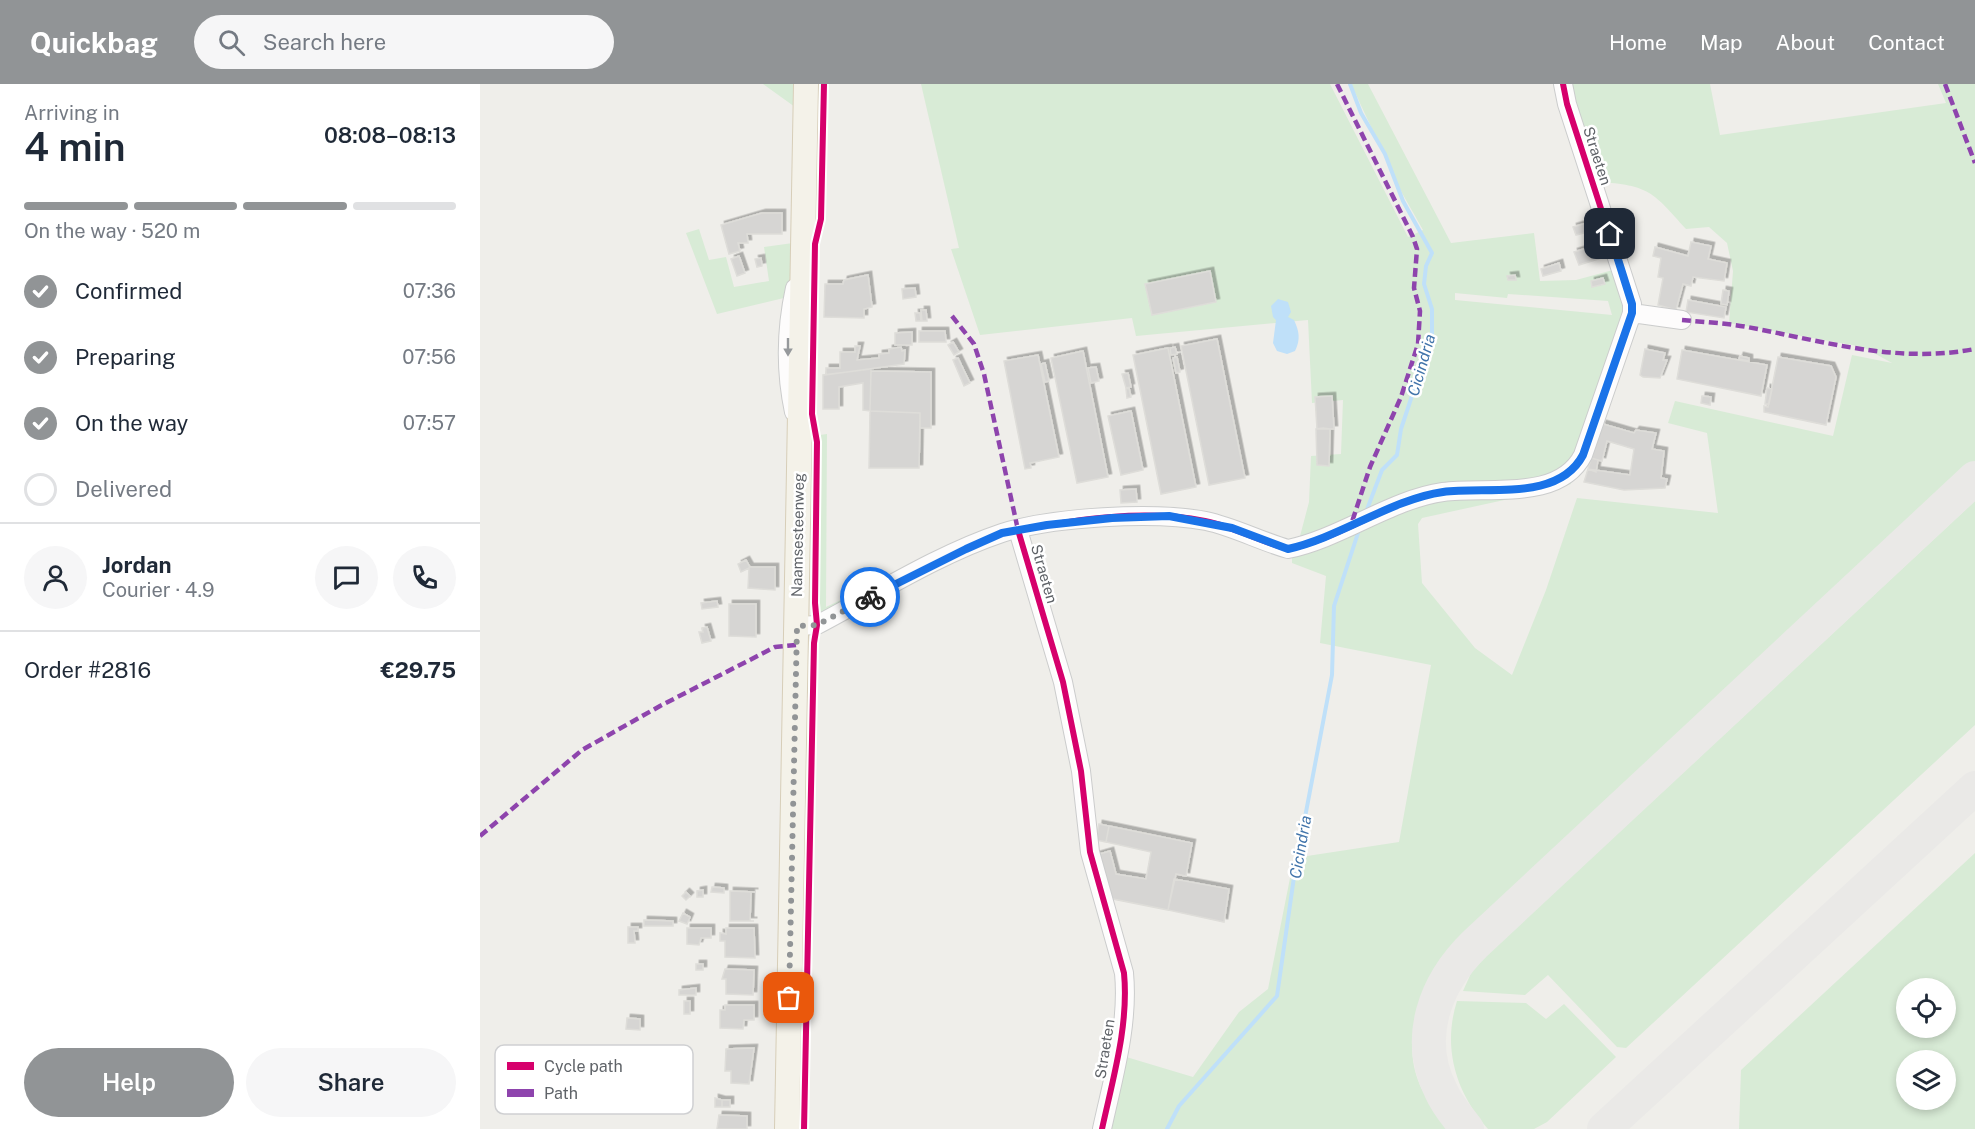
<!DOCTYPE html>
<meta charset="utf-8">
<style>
body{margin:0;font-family:"Public Sans",sans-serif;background:#f6f6f7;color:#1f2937;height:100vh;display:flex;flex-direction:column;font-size:22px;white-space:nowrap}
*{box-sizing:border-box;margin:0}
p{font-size:20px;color:#747a83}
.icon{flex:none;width:33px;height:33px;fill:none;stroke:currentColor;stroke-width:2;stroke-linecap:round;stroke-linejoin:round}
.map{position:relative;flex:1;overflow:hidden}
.side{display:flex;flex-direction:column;background:#fff;width:480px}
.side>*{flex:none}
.tools{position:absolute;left:1416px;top:894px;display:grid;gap:12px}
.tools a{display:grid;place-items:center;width:60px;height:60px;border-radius:50%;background:#fff;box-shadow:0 3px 9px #0003;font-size:30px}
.pin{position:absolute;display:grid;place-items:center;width:51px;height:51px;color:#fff;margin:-26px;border-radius:12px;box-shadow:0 3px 9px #0006}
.courier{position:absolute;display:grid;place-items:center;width:60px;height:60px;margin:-30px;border:4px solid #1a73e8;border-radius:50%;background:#fff;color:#222;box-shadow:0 2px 8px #0007}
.overview em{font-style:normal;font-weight:600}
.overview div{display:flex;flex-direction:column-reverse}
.overview{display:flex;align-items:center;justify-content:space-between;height:102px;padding:0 24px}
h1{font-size:39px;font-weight:600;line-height:45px}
.bar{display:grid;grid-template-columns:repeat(4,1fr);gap:9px 6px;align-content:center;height:72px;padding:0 24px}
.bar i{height:8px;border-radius:4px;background:#e0e1e3}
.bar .current{background:#919496}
.bar p{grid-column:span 4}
.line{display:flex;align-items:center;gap:15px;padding:0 24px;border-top:2px solid #e0e1e3}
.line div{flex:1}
.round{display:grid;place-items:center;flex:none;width:63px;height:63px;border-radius:32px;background:#f6f6f7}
ol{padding:0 24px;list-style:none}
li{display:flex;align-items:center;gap:18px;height:66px}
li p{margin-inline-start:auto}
li .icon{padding:6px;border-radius:50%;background:#919496;color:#fff;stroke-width:4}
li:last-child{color:#747a83}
li i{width:33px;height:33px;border:3px solid #e0e1e3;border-radius:50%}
.cta{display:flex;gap:12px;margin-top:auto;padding:12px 24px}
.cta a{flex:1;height:69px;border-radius:36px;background:#919496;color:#fff;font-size:24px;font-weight:600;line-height:69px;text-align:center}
.cta a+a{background:#f6f6f7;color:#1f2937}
header{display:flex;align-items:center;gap:36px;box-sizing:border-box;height:84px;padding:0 30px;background:#919496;color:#fff}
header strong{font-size:28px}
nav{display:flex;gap:33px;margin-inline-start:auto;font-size:21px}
.search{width:420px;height:54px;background:#f6f6f7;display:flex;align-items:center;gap:15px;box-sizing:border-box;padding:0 21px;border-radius:33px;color:#747a83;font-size:22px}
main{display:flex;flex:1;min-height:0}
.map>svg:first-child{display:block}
.green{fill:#d8ebd6;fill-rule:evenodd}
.water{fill:#bfe0f9}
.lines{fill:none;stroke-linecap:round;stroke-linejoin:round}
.stream{stroke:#bfe0f9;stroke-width:4}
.taxiway{stroke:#eae9e7;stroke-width:34}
.building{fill:#d6d5d3;stroke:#deddd9;stroke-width:1.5;filter:url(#shadow)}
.minor-casing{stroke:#cbcccc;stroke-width:20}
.major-casing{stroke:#d7ceb8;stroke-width:26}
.minor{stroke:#fdfcfc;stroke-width:18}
.major{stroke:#f4f2e9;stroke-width:24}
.quiet{stroke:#8e44ad;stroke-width:4.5;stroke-dasharray:9 4.5;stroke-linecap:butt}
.cycleway-casing{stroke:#fff;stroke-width:10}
.cycleway{stroke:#d6006c;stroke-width:6}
.oneway{fill:#96999c}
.done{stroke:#919496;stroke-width:6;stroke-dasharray:0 10.8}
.route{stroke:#1a73e8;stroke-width:8}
.labels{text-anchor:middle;stroke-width:5;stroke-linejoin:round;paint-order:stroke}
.street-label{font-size:15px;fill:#5f6368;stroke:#fff}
.water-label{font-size:16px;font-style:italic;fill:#4174aa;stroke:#fff}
.key{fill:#fff;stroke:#cfd0d2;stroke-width:1.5}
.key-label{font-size:16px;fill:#5f6368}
</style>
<header>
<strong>Quickbag</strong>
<div class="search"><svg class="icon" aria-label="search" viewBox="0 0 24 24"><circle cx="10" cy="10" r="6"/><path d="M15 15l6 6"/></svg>Search here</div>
<nav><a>Home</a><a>Map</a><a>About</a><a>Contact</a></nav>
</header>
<main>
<section class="side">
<div class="overview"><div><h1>4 min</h1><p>Arriving in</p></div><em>08:08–08:13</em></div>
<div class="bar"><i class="current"></i><i class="current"></i><i class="current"></i><i></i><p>On the way · 520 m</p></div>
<ol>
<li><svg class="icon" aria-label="check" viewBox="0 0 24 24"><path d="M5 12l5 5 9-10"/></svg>Confirmed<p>07:36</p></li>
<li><svg class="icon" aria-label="check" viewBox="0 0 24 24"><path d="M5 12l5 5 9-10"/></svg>Preparing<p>07:56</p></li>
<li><svg class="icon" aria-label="check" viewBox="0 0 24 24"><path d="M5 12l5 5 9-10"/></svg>On the way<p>07:57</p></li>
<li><i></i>Delivered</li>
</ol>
<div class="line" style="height:108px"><a class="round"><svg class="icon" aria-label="person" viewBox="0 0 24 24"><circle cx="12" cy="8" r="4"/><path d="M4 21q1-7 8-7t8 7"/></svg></a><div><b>Jordan</b><p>Courier · 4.9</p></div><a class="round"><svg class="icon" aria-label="chat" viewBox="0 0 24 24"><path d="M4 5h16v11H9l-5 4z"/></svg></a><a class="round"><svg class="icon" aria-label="phone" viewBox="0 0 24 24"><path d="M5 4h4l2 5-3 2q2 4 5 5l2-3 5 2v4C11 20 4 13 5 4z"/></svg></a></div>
<div class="line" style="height:78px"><div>Order #2816</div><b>€29.75</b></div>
<div class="cta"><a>Help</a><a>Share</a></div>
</section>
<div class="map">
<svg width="1495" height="1045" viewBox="0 0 1495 1045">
<defs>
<filter id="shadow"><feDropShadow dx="3.5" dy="-3.5" stdDeviation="0" flood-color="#0004"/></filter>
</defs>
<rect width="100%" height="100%" fill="#efeeea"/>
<path class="green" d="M 283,0 L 316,0 L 315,23 Z
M 441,0 L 850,0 L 928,153 L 943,146 L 922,109 L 871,0 L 888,0 L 971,159 L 1054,149 L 1060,197 L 1096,196 L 1133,186 L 1144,225 L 1094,376 L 1071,394 L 960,405 L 819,456 L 829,418 L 831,372 L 861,370 L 863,316 L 832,319 L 828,236 L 656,252 L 652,234 L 500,251 L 471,165 L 479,164 ZM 975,209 L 1027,214 L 1028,210 L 1128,217 L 1132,231 L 975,216 Z
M 1089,0 L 1230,0 L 1240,51 L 1466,19 L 1458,0 L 1495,0 L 1495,377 L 969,865 C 941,902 920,956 940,1001 C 947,1017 959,1031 968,1045 L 626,1045 L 643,972 L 713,993 L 759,928 L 788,905 L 814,774 L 919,758 L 951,581 L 840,559 L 846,492 L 812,479 L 812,472 L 943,418 L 1090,396 L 1091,400 L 1079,404 L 942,434 L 938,440 L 942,499 L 995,564 L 1032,591 L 1066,506 L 1097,414 L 1238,429 L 1227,349 L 1188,339 L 1195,317 L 1353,352 L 1372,271 L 1412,279 L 1383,263 L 1249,239 L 1253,187 L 1247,159 L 1229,143 L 1206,145 C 1173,108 1169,101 1118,98 Z
M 219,145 L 229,176 L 246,173 L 254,203 L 289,197 L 284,163 L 313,159 L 308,213 L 237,230 L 206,149 Z
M 347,350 L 346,523 L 525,438 L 526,442 L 341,535 L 338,518 L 340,351 Z
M 1495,417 L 1495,641 L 1146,964 L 1137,963 L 1068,891 L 1045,911 L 983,907 L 992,887 L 1007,871 Z
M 1495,769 L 1495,1045 L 1259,1045 L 1261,986 ZM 1426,904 L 1466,904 L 1466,944 L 1426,944 ZM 1426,976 L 1466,976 L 1466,1016 L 1426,1016 Z
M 977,917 L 1046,919 L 1066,935 L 1084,920 L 1136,973 L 1067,1038 L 1054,1045 L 1008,1045 C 976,1009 962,964 977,917 Z"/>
<path class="water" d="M 798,215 L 808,218 L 811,228 L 808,233 L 814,236 C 819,247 821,255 815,267 L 807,270 L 797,267 L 793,259 L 796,236 L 793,233 L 791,222 Z"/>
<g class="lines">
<path class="stream" d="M 870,0 L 881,29 L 905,70 L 923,117 L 952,169 L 946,182 L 944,200 L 952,225 L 952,251 L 921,345 L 917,371 L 902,386 L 886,428
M 687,1045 L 699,1022 L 797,912 L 815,786 L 852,591 L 854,522 L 879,446"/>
<path class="taxiway" d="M 987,1045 C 978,1033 967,1021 961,1007 C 934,954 955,899 995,860 L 1495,394
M 1124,1045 L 1495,704"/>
</g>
<path class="building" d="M 282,129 L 302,129 L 302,150 L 267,150 L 268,159 L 258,159 L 260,167 L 249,170 L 241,141 Z
M 1117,136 L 1119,145 L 1096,151 L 1093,143 Z
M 1211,158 L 1231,162 L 1228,175 L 1247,179 L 1244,197 L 1213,193 L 1211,202 L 1203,200 L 1196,226 L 1178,221 L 1183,194 L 1178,193 L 1181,174 L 1173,172 L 1175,163 L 1208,172 Z
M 1124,159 L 1128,172 L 1099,181 L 1094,168 Z
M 259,172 L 265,189 L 257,192 L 251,175 Z
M 281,174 L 282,182 L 277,183 L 275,175 Z
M 1079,179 L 1081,187 L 1063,192 L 1061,185 Z
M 730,187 L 736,218 L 672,231 L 665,200 Z
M 388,191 L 392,223 L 384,225 L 384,234 L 344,233 L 345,200 L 363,200 L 364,196 Z
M 1035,191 L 1036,196 L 1028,196 L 1027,192 Z
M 1123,194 L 1125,200 L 1112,203 L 1111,197 Z
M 435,204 L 436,213 L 423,215 L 422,205 Z
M 1243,206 L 1249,207 L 1247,221 L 1241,220 Z
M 1208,216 L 1246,223 L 1244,234 L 1206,228 Z
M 441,226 L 446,226 L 447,237 L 442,237 Z
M 435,229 L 440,229 L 441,237 L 436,237 Z
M 439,247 L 465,247 L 466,258 L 439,258 Z
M 432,248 L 432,261 L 415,261 L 415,249 Z
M 737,255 L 765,394 L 729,401 L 701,262 Z
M 473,258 L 479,268 L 474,271 L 468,261 Z
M 375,262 L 380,262 L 377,276 L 399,274 L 399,270 L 409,269 L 409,265 L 421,263 L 422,267 L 425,266 L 424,280 L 346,291 L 346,284 L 360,284 L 360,268 L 375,268 Z
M 695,263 L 697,270 L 691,271 L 690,264 Z
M 688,264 L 716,403 L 681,410 L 653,271 Z
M 1165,265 L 1185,269 L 1183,276 L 1187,276 L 1180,294 L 1163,293 L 1160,291 Z
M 1202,266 L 1287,281 L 1281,312 L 1197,295 Z
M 603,267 L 628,393 L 597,399 L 571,274 Z
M 558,271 L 579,373 L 550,379 L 551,384 L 545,385 L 524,277 Z
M 1260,272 L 1269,274 L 1269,277 L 1259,275 Z
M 697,273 L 700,288 L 696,289 L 693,274 Z
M 1298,273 L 1351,282 L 1356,293 L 1346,341 L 1284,328 L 1284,322 L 1288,323 Z
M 478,274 L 490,299 L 484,302 L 473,276 Z
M 565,279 L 569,297 L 565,298 L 561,280 Z
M 616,283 L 619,297 L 611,299 L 608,284 Z
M 391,285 L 390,327 L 383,326 L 383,299 L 359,303 L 359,325 L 343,325 L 343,291 Z
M 391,287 L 451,288 L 451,344 L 440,344 L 440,329 L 390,327 Z
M 648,289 L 651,303 L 646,304 L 642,290 Z
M 649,304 L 651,313 L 647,314 L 646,305 Z
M 1287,304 L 1292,305 L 1289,320 L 1285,320 Z
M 852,312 L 854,345 L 837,345 L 835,313 Z
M 1222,312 L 1231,313 L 1230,321 L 1221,319 Z
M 390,327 L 440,329 L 439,384 L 389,384 Z
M 651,327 L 663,386 L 641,391 L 628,332 Z
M 1123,340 L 1154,349 L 1156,346 L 1176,349 L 1172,365 L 1184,367 L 1181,394 L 1187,395 L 1185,404 L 1144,406 L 1104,398 L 1108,385 L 1150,391 L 1154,365 L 1127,357 L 1122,377 L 1111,374 Z
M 843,344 L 850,345 L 849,382 L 837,381 L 836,345 Z
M 1111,374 L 1118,376 L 1116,388 L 1108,385 Z
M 656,405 L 657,418 L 641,419 L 640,406 Z
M 266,476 L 270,483 L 295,483 L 295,506 L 268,504 L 269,484 L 261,488 L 258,480 Z
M 237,517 L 238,523 L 222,525 L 221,519 Z
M 249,520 L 276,520 L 276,553 L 249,552 Z
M 227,543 L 231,557 L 222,559 L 219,548 L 223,548 L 222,544 Z
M 619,740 L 629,742 L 626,758 L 616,756 Z
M 629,742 L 712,759 L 706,792 L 696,790 L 688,826 L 628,814 L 616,771 L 630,767 L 636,790 L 666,795 L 671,768 L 626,758 Z
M 694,795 L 749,805 L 744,838 L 688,826 Z
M 232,803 L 244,804 L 244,809 L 231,808 Z
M 223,806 L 223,813 L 217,813 L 217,807 Z
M 250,807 L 275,808 L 271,808 L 270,837 L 274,837 L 250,837 Z
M 206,808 L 210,812 L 206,816 L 202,812 Z
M 203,829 L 210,833 L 207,840 L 199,837 Z
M 164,836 L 193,837 L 193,842 L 164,842 Z
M 148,843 L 158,843 L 158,847 L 154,847 L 155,859 L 148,859 Z
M 207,844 L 231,844 L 231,854 L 221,854 L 219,861 L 207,860 Z
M 246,844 L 274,844 L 275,874 L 245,873 L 245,857 L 240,857 L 240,849 L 246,850 Z
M 216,880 L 223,880 L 223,886 L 216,886 Z
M 245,885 L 274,886 L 273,911 L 246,910 L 246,895 L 242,895 Z
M 216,904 L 216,911 L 199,911 L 199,906 Z
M 204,917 L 210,917 L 210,930 L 204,930 Z
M 245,921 L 274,921 L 274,936 L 264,936 L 263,945 L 240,944 L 240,926 L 245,926 Z
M 147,934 L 160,935 L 160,946 L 146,945 Z
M 274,964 L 269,1000 L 251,999 L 251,987 L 245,987 L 246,965 Z
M 235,1014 L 242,1016 L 250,1016 L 242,1016 L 242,1023 L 235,1023 Z
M 242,1016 L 250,1016 L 250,1023 L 242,1023 Z
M 239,1031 L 267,1032 L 267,1045 L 237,1045 Z"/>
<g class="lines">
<g class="minor-casing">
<path id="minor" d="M 1152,229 L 1202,236
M 314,328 C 305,286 306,245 315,204
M 538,446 L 583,598 L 601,687 L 610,768 L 644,889 C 649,941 633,994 622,1045
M 317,542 L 337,541 C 396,510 459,470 522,449 C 572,433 674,427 726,437 C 754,443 780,457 808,465 C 859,455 912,415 963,408 C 1008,402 1079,418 1103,371 L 1152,229 L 1152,220 L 1087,20 L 1083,0"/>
</g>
<g class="major-casing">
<path id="major" d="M 307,1045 L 326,0"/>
</g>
<use href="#minor" class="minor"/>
<use href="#major" class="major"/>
<path class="quiet" d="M 857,0 L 933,153 L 937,165 L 934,204 L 940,227 L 938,260 L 921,313 L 890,383 L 871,441
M 1465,0 L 1495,79
M 472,232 L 494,260 L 504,290 L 538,446
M 1202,236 C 1223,238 1245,239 1267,243 C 1343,257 1417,280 1495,265
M 0,752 L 102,666 L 180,622 L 295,563 L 316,561"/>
<g class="cycleway-casing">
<path id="cycleway" d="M 324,1045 L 334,559 L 337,541 L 335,519 L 337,358 L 332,330 L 335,160 L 341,135 L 344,0
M 622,1045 C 633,994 649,941 644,889 L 610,768 L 601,687 L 583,598 L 538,446 C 599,435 664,425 725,437 C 754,443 780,457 808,465 C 859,455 912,415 963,408 C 1008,402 1079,418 1103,371 L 1152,229 L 1152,220 L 1087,20 L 1083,0"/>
</g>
<use href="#cycleway" class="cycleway"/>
</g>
<defs><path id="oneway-solid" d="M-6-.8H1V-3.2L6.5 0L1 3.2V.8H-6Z" transform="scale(1.5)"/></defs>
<use class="oneway" href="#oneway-solid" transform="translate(308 263) rotate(90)"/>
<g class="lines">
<path class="done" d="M 309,914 L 317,542 L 337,541 L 390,513"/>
<path class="route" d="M 390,513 L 486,465 L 522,449 L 567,441 L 632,434 L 689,432 L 752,444 L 808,465 C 859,454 912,415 963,408 C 1008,402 1078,418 1103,371 L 1152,229 L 1152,220 L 1130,150"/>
</g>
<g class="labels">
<g class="street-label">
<text transform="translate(1117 72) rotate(72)" y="5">Straeten</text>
<text transform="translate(318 451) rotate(-89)" y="5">Naamsesteenweg</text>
<text transform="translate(564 490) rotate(74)" y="5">Straeten</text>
<text transform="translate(625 965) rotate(-81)" y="5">Straeten</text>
</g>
<g class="water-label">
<text transform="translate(941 281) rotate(-74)" y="6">Cicindria</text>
<text transform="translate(820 763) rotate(-80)" y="6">Cicindria</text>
</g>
</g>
<rect x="15" y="961" width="198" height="69" rx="9" class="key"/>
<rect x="27" y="978" width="27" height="8" fill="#d6006c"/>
<rect x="27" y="1005" width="27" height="8" fill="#8e44ad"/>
<g class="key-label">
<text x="64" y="988">Cycle path</text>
<text x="64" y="1015">Path</text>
</g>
</svg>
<div class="tools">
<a><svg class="icon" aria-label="locate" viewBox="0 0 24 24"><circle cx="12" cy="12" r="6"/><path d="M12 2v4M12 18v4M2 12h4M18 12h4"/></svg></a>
<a><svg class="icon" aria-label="layers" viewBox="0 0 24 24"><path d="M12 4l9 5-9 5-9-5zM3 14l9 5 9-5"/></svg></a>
</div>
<div class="pin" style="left:309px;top:914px;background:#ea580c"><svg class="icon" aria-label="bag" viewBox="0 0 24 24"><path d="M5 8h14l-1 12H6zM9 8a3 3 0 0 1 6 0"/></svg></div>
<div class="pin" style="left:1130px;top:150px;background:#1f2937"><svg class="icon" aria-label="home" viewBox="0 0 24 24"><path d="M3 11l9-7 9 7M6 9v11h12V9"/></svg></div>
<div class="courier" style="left:390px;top:513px"><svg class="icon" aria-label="bike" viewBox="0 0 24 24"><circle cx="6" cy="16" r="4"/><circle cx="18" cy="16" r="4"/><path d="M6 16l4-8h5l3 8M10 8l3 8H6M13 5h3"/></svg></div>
</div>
</main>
